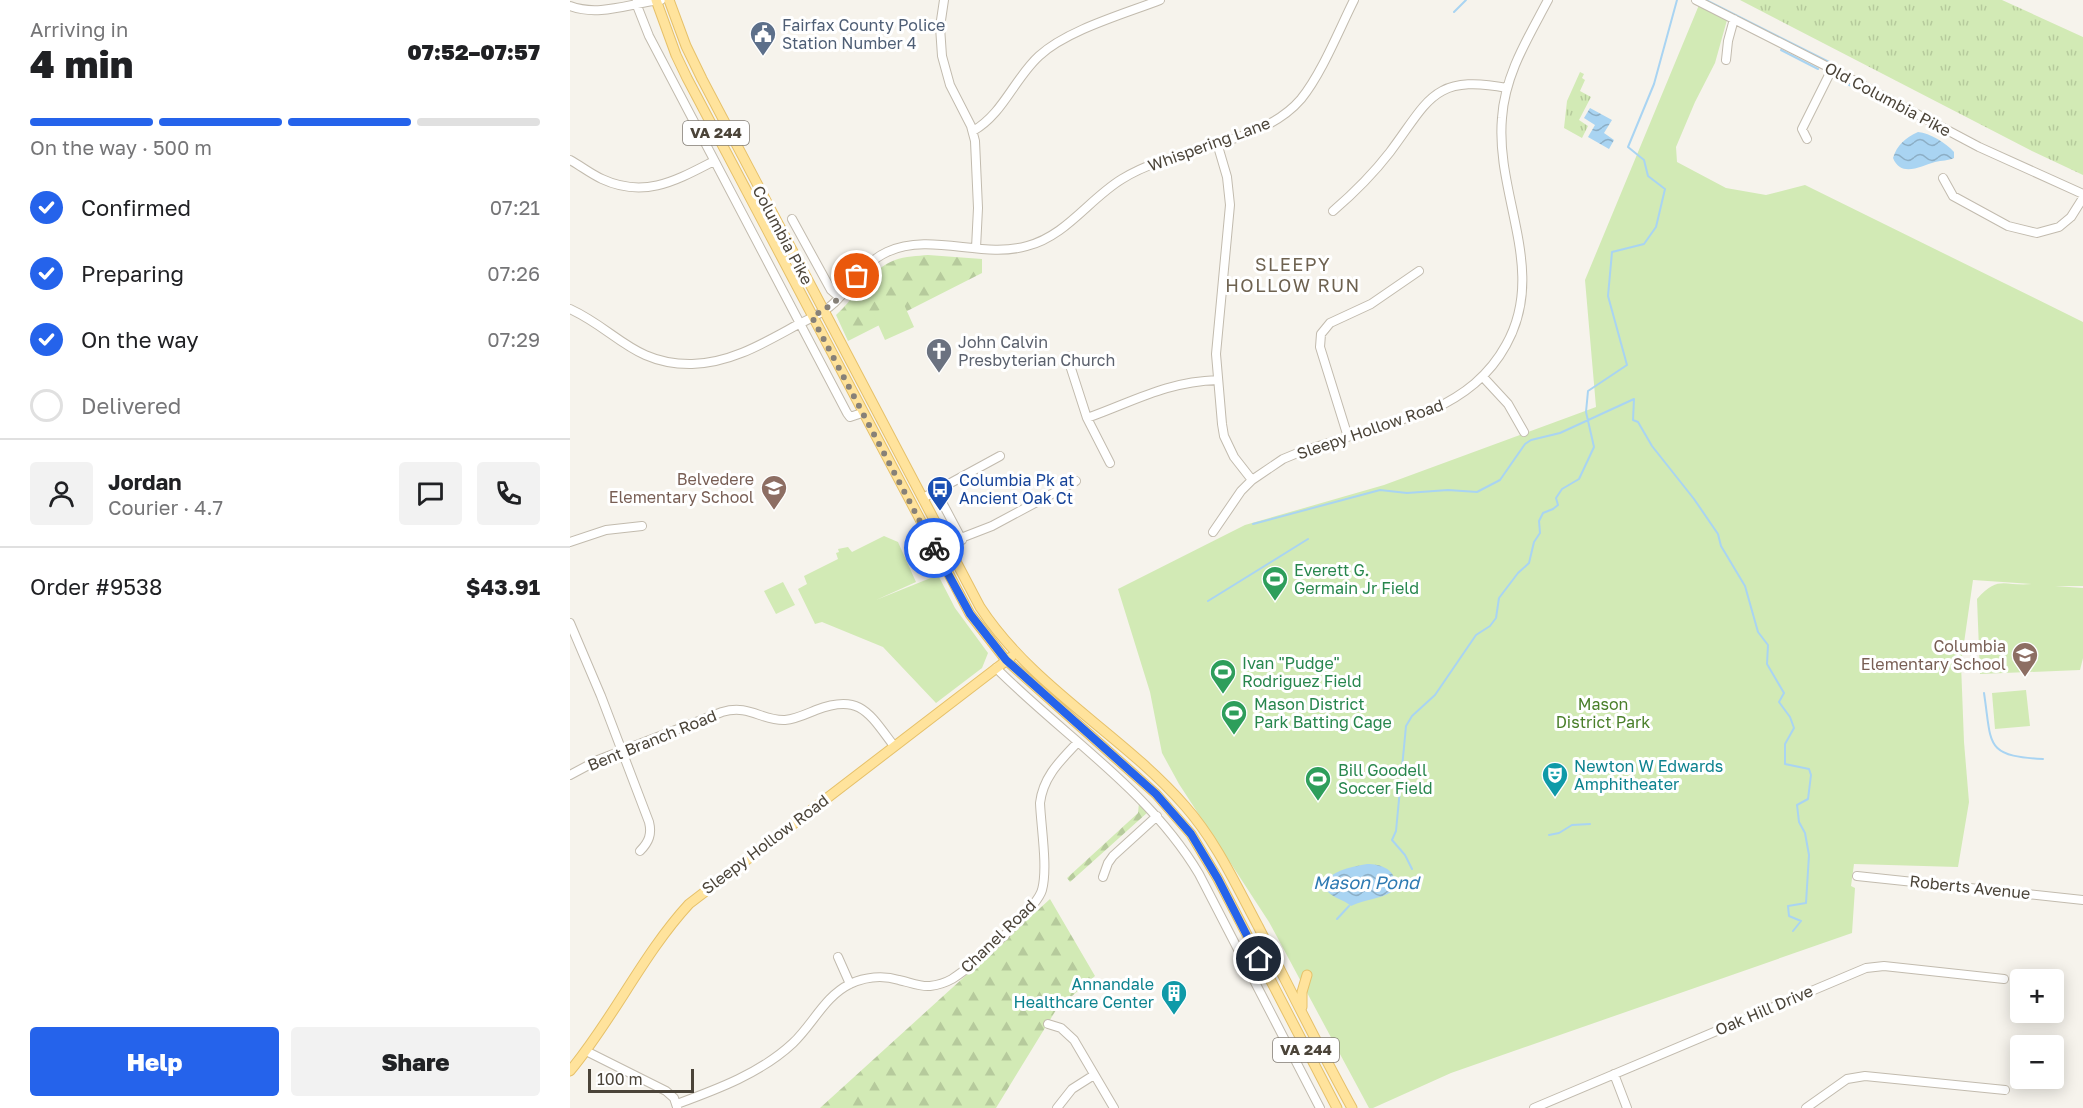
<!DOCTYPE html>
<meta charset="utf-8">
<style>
body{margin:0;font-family:"Golos Text",sans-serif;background:#f2f2f2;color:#202124;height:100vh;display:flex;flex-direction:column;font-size:22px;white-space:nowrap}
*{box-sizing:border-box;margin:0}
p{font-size:20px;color:#757577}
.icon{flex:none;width:33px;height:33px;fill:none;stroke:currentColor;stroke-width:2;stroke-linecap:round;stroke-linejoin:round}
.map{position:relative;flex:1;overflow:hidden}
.panel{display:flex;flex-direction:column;background:#fff;width:570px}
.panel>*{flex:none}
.controls{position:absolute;left:1440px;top:969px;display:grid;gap:12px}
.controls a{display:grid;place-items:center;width:54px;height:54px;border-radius:6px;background:#fff;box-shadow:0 3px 15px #0003;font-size:30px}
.scale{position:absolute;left:18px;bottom:15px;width:106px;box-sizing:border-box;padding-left:6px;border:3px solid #4b4439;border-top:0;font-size:16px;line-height:21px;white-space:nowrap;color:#4b4439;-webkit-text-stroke:4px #fff;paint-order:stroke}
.pin{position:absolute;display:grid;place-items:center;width:51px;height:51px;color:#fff;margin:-26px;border:3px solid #fff;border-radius:50%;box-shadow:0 2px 6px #0007}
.courier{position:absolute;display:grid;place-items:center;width:60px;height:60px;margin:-30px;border:4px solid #2563eb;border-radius:50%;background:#fff;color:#222;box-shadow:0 2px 8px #0007}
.overview em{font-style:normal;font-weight:800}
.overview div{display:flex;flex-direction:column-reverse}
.overview{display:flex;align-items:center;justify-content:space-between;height:102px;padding:0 30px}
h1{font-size:39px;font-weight:800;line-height:45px}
.bar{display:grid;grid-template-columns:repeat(4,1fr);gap:9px 6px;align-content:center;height:72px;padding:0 30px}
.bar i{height:8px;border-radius:4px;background:#e0e0e0}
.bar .selected{background:#2563eb}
.bar p{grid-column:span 4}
.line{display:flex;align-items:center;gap:15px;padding:0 30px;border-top:2px solid #e0e0e0}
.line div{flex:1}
.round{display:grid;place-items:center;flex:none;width:63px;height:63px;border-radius:6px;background:#f2f2f2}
ol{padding:0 30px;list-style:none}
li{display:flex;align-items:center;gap:18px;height:66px}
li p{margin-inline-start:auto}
li .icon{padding:6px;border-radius:50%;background:#2563eb;color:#fff;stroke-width:4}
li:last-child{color:#757577}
li i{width:33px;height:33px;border:3px solid #e0e0e0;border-radius:50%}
.primary-button{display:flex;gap:12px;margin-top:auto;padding:12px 30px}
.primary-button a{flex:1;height:69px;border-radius:6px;background:#2563eb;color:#fff;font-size:24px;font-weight:800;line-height:69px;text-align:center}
.primary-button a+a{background:#f2f2f2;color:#202124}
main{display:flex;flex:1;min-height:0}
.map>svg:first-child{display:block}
.grass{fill:url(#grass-tufts)}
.forest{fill:url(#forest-firs)}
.park{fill:#d2eab5}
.water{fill:url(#water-waves)}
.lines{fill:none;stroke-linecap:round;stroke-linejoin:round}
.stream{stroke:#a9d4f2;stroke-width:2}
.minor-casing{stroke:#c2bbae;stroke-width:10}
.major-casing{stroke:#e6c16a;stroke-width:11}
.minor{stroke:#fff;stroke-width:8}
.major{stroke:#ffe39c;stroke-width:9}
.done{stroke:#878178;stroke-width:6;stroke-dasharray:0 10.8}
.route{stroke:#2563eb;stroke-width:8}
.labels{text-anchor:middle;stroke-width:6;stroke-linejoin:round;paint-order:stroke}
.shield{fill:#fff;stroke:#817c74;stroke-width:1.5}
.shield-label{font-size:15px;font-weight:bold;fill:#4b4439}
.service-label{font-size:16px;fill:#4e5e75;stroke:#fff;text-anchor:start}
.street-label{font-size:16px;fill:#4b4439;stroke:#fff}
.worship-label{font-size:16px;fill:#5b616d;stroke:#fff;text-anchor:start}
.education-label{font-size:16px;fill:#785e54;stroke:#fff;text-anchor:end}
.transit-label{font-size:16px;fill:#164399;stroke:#fff;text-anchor:start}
.leisure-label{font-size:16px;fill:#27864d;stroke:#fff;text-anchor:start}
.park-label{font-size:16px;fill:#4a7f2a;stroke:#fff}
.culture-label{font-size:16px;fill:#0d838f;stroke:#fff;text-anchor:start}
.neighbourhood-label{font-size:18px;letter-spacing:1.5px;fill:#6e6250;stroke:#fff}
.water-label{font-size:18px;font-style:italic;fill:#2e7ab2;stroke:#fff}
</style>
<main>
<section class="panel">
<div class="overview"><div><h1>4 min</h1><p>Arriving in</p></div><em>07:52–07:57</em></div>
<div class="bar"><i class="selected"></i><i class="selected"></i><i class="selected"></i><i></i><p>On the way · 500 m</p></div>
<ol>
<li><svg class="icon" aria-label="check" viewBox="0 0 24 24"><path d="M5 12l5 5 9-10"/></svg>Confirmed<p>07:21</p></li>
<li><svg class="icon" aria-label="check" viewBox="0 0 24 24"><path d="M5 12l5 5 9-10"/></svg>Preparing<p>07:26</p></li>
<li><svg class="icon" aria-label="check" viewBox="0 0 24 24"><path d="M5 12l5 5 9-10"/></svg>On the way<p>07:29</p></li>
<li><i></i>Delivered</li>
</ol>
<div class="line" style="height:108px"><a class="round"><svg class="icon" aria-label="person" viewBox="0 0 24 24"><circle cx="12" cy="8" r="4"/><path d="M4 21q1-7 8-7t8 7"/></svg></a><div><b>Jordan</b><p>Courier · 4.7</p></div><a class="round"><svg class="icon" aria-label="chat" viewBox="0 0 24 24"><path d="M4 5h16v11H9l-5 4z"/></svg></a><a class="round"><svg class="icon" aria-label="phone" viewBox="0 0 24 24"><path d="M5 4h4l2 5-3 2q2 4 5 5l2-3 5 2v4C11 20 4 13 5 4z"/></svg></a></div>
<div class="line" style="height:78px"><div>Order #9538</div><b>$43.91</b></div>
<div class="primary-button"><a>Help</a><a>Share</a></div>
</section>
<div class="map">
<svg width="1513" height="1108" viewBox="0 0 1513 1108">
<defs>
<pattern id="grass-tufts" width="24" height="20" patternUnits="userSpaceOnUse" patternTransform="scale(1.5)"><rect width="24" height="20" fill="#d2eab5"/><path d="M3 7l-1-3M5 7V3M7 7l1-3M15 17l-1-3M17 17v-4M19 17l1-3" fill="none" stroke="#b6ca9c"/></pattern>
<pattern id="forest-firs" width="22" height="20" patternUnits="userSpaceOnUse" patternTransform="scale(1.5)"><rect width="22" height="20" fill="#d2eab5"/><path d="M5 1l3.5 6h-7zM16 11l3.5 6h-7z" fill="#b6ca9c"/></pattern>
<pattern id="water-waves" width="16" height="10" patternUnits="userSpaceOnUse" patternTransform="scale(1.5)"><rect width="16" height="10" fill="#a9d4f2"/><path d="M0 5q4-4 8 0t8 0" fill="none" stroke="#8caec5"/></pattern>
</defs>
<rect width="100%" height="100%" fill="#f6f3ec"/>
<path class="grass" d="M 1170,0 L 1432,0 L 1513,37 L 1513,175 L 1462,151 Z
M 1010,72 L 1014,74 L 1012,78 L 1015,80 L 1010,91 L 1021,97 L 1009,120 L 1018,126 L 1012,138 L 994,128 L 997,101 Z"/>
<path class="forest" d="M 358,255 L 412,259 L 412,273 L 278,341 L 266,315 C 285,298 300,269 325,260 C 335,256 348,256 358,255 Z
M 569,803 L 578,812 L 500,882 L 497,878 L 568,813 Z
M 480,899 L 525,976 L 486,1010 L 426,1108 L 250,1108 Z"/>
<path class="park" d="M 1129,5 L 1157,20 L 1145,63 L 1125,102 L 1106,147 L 1107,162 L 1156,188 L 1196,195 L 1235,185 L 1513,322 L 1513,586 L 1485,586 L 1513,588 L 1513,658 L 1510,670 L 1410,674 L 1407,599 C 1429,574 1435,587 1462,584 L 1403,580 L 1391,664 L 1394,742 L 1399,802 L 1388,867 L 1284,864 L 1281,886 L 1285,888 L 1282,933 L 881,1073 L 803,1108 L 799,1108 L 699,922 L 609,784 L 592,753 L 580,692 L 548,589 L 675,525 L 814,485 L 1026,407 L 1015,280 Z
M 332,300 L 344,327 L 315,340 L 303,313 Z
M 314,536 L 328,542 L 346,582 L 306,600 L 368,575 L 385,608 L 418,653 L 412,668 L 366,703 L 313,647 L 252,622 L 245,624 L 228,589 L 237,584 L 234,576 L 268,559 L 266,553 L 269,552 L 268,549 L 278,547 L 282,552 Z
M 213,582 L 225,605 L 206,614 L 194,591 Z
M 1456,690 L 1460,726 L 1425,729 L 1422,693 Z"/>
<path class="water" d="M 1020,108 L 1042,120 L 1034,133 L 1044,140 L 1039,149 L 1018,137 L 1025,125 L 1014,118 Z
M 1348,132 C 1360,133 1376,143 1384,152 L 1384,158 C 1378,161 1372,160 1365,162 C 1351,166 1331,178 1323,158 C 1327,145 1335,138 1348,132 Z
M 797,864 C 813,864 830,871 823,891 C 809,900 795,899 781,906 C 773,899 764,899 756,890 L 755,883 C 764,869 782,867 797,864 Z"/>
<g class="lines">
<path class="stream" d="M 1136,0 L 1263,64
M 884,12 L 896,0
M 1211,50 L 1248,69
M 1268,79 L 1336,115
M 683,524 L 810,490 L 837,493 L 878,490 L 907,492 L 930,480 L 955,444 L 961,440 L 990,433 L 1064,399 L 1063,420 L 1068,422 L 1082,446 L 1124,499 L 1148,534 L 1151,546 L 1175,586 L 1188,632 L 1198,645 L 1197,664 L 1214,693 L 1209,702 L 1220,717 L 1224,728 L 1215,744 L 1215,764 L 1239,769 L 1241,775 L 1238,799 L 1227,805 L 1229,822 L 1235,833 L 1239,855 L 1236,903 L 1218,906 L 1219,916 L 1231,921 L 1223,931
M 638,601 L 738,539
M 1414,693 C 1422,745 1414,756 1473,759
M 979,835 L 989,833 L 1002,825 L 1020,824
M 842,869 L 835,855 L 822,840 L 826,831 L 836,726 L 842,716 L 865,695 L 906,635 L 920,626 L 926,618 L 929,598 L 948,573 L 959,563 L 964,542 L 970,533 L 969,521 L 973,513 L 983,509 L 988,505 L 986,498 L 992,489 L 1009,479 L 1024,447 L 1016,412 L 1018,391 L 1057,365 L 1038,296 L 1042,252 L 1074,244 L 1086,227 L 1095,189 L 1078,176 L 1074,160 L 1058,147 L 1084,84 L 1107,0
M 767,919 L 779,906"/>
<g class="minor-casing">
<path id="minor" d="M 374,0 L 370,27 L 372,56 L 380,85 L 401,126 L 405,141 L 408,208 L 406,248
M 1126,0 L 1262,69 L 1409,147 L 1513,194
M 66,3 L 79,36 L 277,413 L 280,417 L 292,413
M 0,6 C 29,17 61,3 91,0
M 1156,60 L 1158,41 L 1164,19
M 403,131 C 433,114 444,79 469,56 C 497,30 554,14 590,0
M 1237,139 L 1232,129 L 1262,69
M 647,143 L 657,177 L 660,205 L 646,354 L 652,424 L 654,436 L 664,457 L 682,480
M 0,160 C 11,166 21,174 32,179 C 75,199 107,180 144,161
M 1373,178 L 1383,196 L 1438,226 L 1467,233 L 1489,227 L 1501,217 L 1513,198
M 763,211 C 784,193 803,174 820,152 C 859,100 863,74 937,88
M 222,219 L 261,290 L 269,297
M 0,309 C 46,330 64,365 122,364 C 161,363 194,343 227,325 C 239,319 254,313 264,303 C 282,286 293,263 317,252 C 361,232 412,259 457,246 C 496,236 519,199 552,179 C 606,145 690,147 731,99 C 752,73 769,30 784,0
M 497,356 L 517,418 L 540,463
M 913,377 L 938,404 L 954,432
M 517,418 C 565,401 595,382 648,380
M 778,437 L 750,347 L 751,334 L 760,323 L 801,304 L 849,271
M 365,489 L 392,540
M 353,498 L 430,456
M 643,532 L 671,491 L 682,480 L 713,459 L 730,452 L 862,410 C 894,395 919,376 936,345 C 978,271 925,195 932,118 C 935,74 958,38 978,0
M 391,538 L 422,526 L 506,481
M 0,542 L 36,530 L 72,526
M 0,623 L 31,696 L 79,822 C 82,834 79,842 70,851
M 426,668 C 494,736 579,790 629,874 L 750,1108
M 0,775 L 28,760 L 152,712 C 180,704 191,721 215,720 C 226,719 236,714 246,710 C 290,693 299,713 324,746
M 1287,876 L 1513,900
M 533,877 L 538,863 L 543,856 L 587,816
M 268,957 L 280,984
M 478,1024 L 491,1028 L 504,1040 L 544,1108
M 16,1051 L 96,1091 L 104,1098 L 107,1107
M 1044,1074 L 1057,1108
M 107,1104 C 148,1089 191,1073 223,1043 C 243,1024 255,996 280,984 C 295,977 313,975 329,980 C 339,982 350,987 360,986 C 368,985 375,983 382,979 C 401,967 466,910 472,890 C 478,868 471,827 470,803 C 473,777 490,761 507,743
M 487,1108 L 502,1089 L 524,1075
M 964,1108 L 1296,968 L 1314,966 L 1434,979
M 1236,1108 L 1277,1079 L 1295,1076 L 1435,1090"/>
</g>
<g class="major-casing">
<path id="major" d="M 86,0 L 106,55 L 117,78 L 400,614 L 436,660 L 586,794 L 621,834 L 648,879 L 767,1108
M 99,0 L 116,46 L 132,79 L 410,607 C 463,688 552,734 615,806 C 646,841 666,885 688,926 C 719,987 749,1048 782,1108
M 732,1007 L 732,992 L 737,975
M 0,1071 C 44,1018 73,954 119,904 L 441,657"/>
</g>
<use href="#minor" class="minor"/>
<use href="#major" class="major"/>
</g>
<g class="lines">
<path class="done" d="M 287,276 L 264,303 L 242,317 L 364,548"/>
<path class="route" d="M 364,548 L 400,614 L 436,660 L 586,794 L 621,834 L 648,879 L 689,959"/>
</g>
<defs>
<g id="civic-pin" transform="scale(1.35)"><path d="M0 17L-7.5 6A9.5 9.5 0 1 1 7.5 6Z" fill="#5c6f8a" stroke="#fff"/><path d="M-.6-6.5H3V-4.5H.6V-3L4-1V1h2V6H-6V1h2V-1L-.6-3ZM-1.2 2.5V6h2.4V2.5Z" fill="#fff"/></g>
<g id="church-pin" transform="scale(1.35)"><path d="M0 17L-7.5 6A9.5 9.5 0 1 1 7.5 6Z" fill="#6b7280" stroke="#fff"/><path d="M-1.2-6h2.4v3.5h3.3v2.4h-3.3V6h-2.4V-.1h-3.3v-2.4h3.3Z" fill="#fff"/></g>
<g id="school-pin" transform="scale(1.35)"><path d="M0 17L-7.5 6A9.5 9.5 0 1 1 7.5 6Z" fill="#8d6e63" stroke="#fff"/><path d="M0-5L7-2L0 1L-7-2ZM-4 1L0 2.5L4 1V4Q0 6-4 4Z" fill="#fff"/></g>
<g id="bus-pin" transform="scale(1.35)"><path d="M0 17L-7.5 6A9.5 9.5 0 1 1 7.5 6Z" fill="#1a4fb4" stroke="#fff"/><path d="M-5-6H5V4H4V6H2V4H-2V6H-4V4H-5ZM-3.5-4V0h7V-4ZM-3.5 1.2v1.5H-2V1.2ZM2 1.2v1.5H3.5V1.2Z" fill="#fff"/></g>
<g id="stadium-pin" transform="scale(1.35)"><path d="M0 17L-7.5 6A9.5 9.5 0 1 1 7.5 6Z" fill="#2e9e5b" stroke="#fff"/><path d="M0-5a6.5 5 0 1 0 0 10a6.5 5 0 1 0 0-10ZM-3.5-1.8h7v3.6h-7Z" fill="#fff"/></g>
<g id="theatre-pin" transform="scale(1.35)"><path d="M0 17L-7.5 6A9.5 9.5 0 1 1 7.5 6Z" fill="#0f9aa8" stroke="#fff"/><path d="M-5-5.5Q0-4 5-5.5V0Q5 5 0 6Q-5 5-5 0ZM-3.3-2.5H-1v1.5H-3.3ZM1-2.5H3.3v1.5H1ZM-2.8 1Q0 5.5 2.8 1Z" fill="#fff"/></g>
<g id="building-pin" transform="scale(1.35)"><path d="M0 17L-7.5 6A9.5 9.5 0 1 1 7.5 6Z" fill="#0f9aa8" stroke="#fff"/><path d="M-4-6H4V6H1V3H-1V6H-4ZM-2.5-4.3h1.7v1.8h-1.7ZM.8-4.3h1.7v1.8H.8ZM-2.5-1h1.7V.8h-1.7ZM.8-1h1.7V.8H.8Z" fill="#fff"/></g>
</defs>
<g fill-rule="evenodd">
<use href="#civic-pin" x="193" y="34"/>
<use href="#church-pin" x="369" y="351"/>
<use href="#school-pin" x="204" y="488"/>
<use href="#bus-pin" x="370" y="489"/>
<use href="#stadium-pin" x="705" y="579"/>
<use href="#school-pin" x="1455" y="655"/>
<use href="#stadium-pin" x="653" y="672"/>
<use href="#stadium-pin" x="664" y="713"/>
<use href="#theatre-pin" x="985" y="775"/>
<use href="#stadium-pin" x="748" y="779"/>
<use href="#building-pin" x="604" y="993"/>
</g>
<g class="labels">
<g class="shield">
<rect x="113" y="121" width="66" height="24" rx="4.5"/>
<rect x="703" y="1038" width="66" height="24" rx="4.5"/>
</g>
<g class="shield-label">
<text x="146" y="138">VA 244</text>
<text x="736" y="1055">VA 244</text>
</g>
<g class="service-label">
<text x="212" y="31">Fairfax County Police<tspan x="212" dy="18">Station Number 4</tspan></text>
</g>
<g class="street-label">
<text transform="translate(1318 99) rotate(28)" y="6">Old Columbia Pike</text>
<text transform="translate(639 144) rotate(-20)" y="6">Whispering Lane</text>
<text transform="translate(213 235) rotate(62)" y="6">Columbia Pike</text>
<text transform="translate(800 429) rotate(-19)" y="6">Sleepy Hollow Road</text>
<text transform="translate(82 740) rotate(-22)" y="6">Bent Branch Road</text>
<text transform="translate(195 844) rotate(-37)" y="6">Sleepy Hollow Road</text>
<text transform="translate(1400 887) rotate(6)" y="6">Roberts Avenue</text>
<text transform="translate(428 936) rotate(-44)" y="6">Chanel Road</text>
<text transform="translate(1194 1010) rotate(-23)" y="6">Oak Hill Drive</text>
</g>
<g class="worship-label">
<text x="388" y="348">John Calvin<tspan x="388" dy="18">Presbyterian Church</tspan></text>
</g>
<g class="education-label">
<text x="184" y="485">Belvedere<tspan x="184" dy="18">Elementary School</tspan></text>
<text x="1436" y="652">Columbia<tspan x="1436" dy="18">Elementary School</tspan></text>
</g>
<g class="transit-label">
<text x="389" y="486">Columbia Pk at<tspan x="389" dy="18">Ancient Oak Ct</tspan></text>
</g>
<g class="leisure-label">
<text x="724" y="576">Everett G.<tspan x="724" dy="18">Germain Jr Field</tspan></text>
<text x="672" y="669">Ivan "Pudge"<tspan x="672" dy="18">Rodriguez Field</tspan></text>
<text x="684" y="710">Mason District<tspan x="684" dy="18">Park Batting Cage</tspan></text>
<text x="768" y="776">Bill Goodell<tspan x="768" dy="18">Soccer Field</tspan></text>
</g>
<g class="park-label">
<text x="1033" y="710">Mason<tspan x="1033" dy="18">District Park</tspan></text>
</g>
<g class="culture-label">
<text x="1004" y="772">Newton W Edwards<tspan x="1004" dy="18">Amphitheater</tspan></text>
<text x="584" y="990" text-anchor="end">Annandale<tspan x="584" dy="18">Healthcare Center</tspan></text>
</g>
<g class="neighbourhood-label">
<text x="723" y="271">SLEEPY<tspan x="723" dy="21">HOLLOW RUN</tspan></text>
</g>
<g class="water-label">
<text x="796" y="889">Mason Pond</text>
</g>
</g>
</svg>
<div class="controls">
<a>+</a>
<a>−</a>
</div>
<div class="scale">100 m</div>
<div class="pin" style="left:287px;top:276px;background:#ea580c"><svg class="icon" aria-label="bag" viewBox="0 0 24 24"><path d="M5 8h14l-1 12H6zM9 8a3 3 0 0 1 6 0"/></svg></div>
<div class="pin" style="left:689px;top:959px;background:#1f2937"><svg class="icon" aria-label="home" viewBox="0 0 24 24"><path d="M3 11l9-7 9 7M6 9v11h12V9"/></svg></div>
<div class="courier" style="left:364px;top:548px"><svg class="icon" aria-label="bike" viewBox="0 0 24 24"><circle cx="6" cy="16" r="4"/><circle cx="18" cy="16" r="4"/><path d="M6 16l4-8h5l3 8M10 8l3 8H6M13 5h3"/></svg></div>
</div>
</main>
